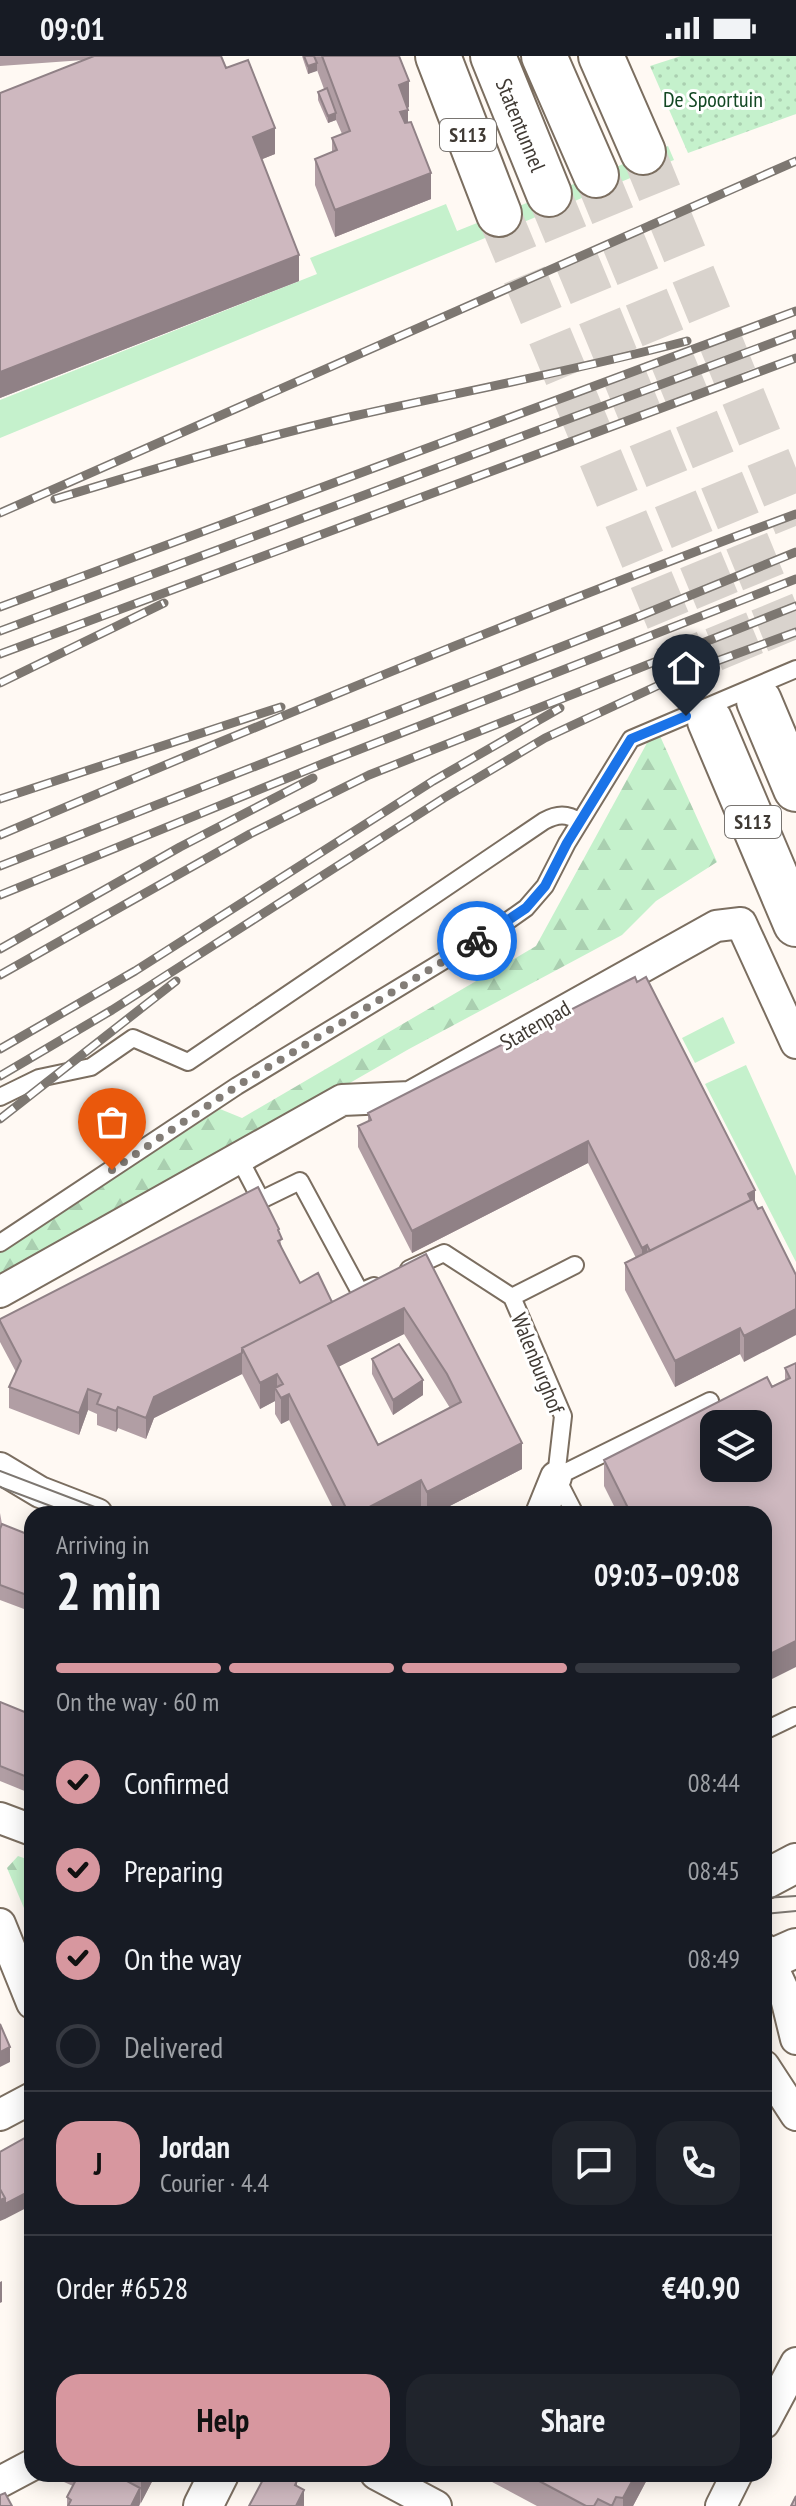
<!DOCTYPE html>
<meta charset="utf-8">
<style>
body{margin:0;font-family:"PT Sans Narrow",sans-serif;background:#20242c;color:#f1f3f6;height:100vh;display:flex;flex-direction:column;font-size:30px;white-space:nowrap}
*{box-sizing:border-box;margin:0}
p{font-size:26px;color:#9ea1a6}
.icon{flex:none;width:44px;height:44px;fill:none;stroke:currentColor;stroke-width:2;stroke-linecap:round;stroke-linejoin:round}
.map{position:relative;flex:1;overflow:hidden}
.side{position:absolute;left:24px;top:1450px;width:748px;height:976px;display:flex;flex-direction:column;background:#171b24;border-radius:24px;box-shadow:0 4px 20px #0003}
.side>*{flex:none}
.fabs{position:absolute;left:700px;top:1354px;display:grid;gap:16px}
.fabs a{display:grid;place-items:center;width:72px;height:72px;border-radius:16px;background:#171b24;box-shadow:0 4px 20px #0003;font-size:40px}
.pin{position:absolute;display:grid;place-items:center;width:68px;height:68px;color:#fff;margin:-82px -34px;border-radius:50% 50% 50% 0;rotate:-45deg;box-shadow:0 0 8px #0007}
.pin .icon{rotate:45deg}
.courier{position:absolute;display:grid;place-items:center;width:80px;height:80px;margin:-40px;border:6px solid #1a73e8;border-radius:50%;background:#fff;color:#222;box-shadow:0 2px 10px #0007}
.head em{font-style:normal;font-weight:700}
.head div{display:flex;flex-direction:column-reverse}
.head{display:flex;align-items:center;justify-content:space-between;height:136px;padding:0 32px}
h1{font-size:52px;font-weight:700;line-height:60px}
.bar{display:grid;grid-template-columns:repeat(4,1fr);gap:12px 8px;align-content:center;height:96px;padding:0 32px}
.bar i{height:10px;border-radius:6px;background:#363941}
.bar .selected{background:#d7979f}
.bar p{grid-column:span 4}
.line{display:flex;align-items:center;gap:20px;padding:0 32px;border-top:2px solid #363941}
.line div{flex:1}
.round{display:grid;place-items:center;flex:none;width:84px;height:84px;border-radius:24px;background:#20242c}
ol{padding:0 32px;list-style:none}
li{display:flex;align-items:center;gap:24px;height:88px}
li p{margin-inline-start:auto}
li .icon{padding:8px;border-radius:50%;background:#d7979f;color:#111;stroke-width:4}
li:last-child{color:#9ea1a6}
li i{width:44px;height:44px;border:4px solid #363941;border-radius:50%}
.cta{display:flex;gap:16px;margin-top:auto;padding:16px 32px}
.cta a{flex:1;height:92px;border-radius:24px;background:#d7979f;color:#111;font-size:32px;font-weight:700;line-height:92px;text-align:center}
.cta a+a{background:#20242c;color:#f1f3f6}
.status{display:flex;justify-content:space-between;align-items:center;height:56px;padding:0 40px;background:#171b24;direction:ltr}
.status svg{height:22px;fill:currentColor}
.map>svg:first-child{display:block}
.grass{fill:#c5f1cc}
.forest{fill:url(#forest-firs)}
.park{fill:url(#park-dots)}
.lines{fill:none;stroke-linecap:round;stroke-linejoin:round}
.primary-tunnel{stroke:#d9d3cd;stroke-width:44;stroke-dasharray:44 22;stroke-linecap:butt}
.service-casing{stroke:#7b6e60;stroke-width:20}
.minor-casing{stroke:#7b6e60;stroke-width:34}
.tertiary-casing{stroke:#7b6e60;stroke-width:42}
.primary-casing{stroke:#7b6e60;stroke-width:48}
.service{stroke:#fff;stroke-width:16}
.minor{stroke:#fff;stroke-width:30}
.tertiary{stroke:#fff;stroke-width:38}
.primary{stroke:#fff;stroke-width:44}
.tram{stroke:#7d7771;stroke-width:2}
.rail-casing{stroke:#7d7771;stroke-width:9}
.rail{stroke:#fff;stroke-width:6;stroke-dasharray:18;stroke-linecap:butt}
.wall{fill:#b19ea4;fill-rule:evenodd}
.shaded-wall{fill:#908186}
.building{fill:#ceb8bf;stroke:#908186;stroke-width:2;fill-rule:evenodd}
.done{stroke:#837d77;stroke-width:8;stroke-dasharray:0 14.4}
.route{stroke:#1a73e8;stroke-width:10}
.labels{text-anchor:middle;stroke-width:6;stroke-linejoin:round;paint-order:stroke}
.shield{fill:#fff;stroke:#797571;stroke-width:2}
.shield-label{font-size:20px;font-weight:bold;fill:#403a34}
.park-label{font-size:22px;fill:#124723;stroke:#fff}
.street-label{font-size:22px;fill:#403a34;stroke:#fff}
</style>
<div class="status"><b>09:01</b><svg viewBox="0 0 49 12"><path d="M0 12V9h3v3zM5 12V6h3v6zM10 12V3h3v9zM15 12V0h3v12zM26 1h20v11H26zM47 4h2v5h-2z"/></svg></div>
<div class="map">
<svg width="796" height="2450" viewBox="0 0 796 2450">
<defs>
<pattern id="forest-firs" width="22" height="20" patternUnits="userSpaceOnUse" patternTransform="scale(2)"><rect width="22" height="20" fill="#c5f1cc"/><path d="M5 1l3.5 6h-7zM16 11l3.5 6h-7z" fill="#aacfb0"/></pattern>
<pattern id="park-dots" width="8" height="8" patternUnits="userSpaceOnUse" patternTransform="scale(2)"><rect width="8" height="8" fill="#c5f1cc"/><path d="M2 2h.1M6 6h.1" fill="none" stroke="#aacfb0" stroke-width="1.8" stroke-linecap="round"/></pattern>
</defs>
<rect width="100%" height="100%" fill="#fff9f3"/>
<path class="grass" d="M 668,90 L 674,104 L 0,382 L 0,344 L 317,218 L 310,202 L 446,148 L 457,175 Z
M 723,961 L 735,987 L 695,1007 L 682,982 Z
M 746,1009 L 796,1120 L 796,1206 L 705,1028 Z"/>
<path class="forest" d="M 660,680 L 717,806 L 656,845 L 622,879 L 409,993 L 0,1228 L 0,1197 L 220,1053 L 242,1062 L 536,890 L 647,687 Z
M 18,1800 L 32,1805 L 32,1871 L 7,1812 Z"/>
<path class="park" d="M 681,0 L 796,0 L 796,58 L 688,97 L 650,10 Z"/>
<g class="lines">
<path class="primary-tunnel" d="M 643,96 L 796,470
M 596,119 L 796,605
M 549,138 L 759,645
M 499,158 L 710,665"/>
<g class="service-casing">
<path id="service" d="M 0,1041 L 39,1022 L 91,1011 L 133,982 L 188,1006 L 544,765 C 557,758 567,757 580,766
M 239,1102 L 261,1144 L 300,1125 L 360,1236 L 374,1230
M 0,1187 L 237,1030 L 499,871 L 526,852 L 545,830 L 567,787 L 631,683 L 796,613
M 409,1213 L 444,1197 L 512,1241
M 556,1421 L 710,1345
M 575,1458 L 556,1421 L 563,1360 L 512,1241 L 575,1209
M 764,1675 L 795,1660"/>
</g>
<g class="minor-casing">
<path id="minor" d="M 0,1236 L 342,1044 L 410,1041 L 716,870 L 741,867 L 796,987
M 0,1412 L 40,1436 L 97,1458
M 541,1458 L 556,1421
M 0,1762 L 32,1774
M 0,1868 L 32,1947
M 764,1893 L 785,1938 L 796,1983
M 764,2010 L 796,2059
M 0,2059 L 32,2042
M 764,2367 L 796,2307
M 376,2418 L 436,2450
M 0,2426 L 32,2409
M 721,2450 L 737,2418"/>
</g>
<g class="tertiary-casing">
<path id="tertiary" d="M 764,1824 L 796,1807
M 764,1906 L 796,1892
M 203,2450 L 219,2418"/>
</g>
<g class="primary-casing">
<path id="primary" d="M 438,0 L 499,158
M 493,0 L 549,138
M 544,0 L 596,119
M 601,0 L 643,96
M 759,645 L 796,733
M 710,665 L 796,868"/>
</g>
<use href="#service" class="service"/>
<use href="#minor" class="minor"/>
<use href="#tertiary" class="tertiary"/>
<use href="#primary" class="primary"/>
<path class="tram" d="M 0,1415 L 113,1458
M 0,1431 L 72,1458
M 764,1842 L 796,1840
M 764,1858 L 796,1855"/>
<g class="rail-casing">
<path id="rail" d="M 55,443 C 154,413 253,383 354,360 C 466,335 577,314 687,285
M 0,457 L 796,105
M 0,551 L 796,255
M 0,575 L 796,278
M 0,598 L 796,302
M 0,627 L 164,547
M 0,743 L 281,651
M 0,779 C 263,667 528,557 796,458
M 0,810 L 635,562 L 796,496
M 0,839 L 322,708 L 796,523
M 0,893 L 180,791 L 313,722
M 0,919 L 250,778 L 369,719 L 796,550
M 0,993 L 135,915 L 433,725 L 560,652
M 0,1020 L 112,954 L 444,742 L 545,682 L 687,616 L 796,576
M 0,1063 L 176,925"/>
</g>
<use href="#rail" class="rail"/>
</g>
<path class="wall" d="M 0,0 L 91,0 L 91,2 L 226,12 L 275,98 L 262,103 L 299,225 L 0,342 L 0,37 L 84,4 L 0,10 Z
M 302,0 L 399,0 L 409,51 L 407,52 L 408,66 L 431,143 L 335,181 L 315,129 L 315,103 L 332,96 L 332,82 L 342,78 L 336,64 L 328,67 L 318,44 L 318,36 L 324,33 L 317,14 L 308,18 Z
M 635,921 L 755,1134 L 744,1306 L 740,1298 L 675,1331 L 625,1234 L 625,1207 L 636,1202 L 588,1107 L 412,1197 L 358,1091 L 358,1070 L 368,1065 L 368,1057 Z
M 279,1177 L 282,1193 L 300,1227 L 332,1246 L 426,1198 L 522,1413 L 434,1458 L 425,1458 L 421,1451 L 407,1458 L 336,1458 L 289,1364 L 281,1368 L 275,1358 L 275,1345 L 260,1353 L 242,1318 L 154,1362 L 146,1383 L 118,1372 L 116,1376 L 97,1369 L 97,1358 L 88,1354 L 79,1379 L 9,1352 L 9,1331 L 16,1316 L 0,1286 L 0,1263 ZM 404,1278 L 450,1352 L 378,1389 L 338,1311 Z
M 372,1303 L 423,1339 L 393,1359 L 372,1318 Z
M 796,1307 L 764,1458 L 618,1458 L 604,1430 L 604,1404 L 785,1324 L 785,1312 Z
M 0,1457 L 2,1468 L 32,1480 L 32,1556 L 0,1544 Z
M 0,1646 L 32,1659 L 32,1738 L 0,1725 Z
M 64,2418 L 156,2418 L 139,2450 L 67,2450 L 67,2441 L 73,2430 L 64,2426 Z
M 477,2418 L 650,2418 L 633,2450 L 537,2450 Z"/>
<path class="shaded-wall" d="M 317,7 L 317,15 L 308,18 L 308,10 Z
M 409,25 L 409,51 L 399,56 L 399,29 Z
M 408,54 L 408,80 L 400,56 Z
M 336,57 L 336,64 L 328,67 L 328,60 Z
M 275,72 L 275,98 L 253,107 L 253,81 Z
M 431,117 L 431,143 L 335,181 L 335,154 Z
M 299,199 L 299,225 L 0,342 L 0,316 Z
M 588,1085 L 588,1107 L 412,1197 L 412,1175 Z
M 755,1134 L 755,1155 L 748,1138 Z
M 647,1189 L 647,1210 L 642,1213 L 642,1192 Z
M 404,1252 L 404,1278 L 328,1316 L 328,1290 Z
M 796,1253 L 796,1279 L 744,1306 L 744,1280 Z
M 740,1272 L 740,1298 L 675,1331 L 675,1305 Z
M 242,1297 L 242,1318 L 154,1362 L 146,1383 L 146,1362 L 154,1341 Z
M 277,1318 L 277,1336 L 275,1332 L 275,1345 L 260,1353 L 260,1327 Z
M 423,1324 L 423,1339 L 393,1359 L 393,1344 Z
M 88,1333 L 88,1354 L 79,1379 L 79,1357 Z
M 289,1338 L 289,1364 L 281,1368 L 281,1342 Z
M 118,1351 L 118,1372 L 116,1376 L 116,1355 Z
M 522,1387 L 522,1413 L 434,1458 L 427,1458 L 427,1436 Z
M 421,1424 L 421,1451 L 407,1458 L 356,1458 Z
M 796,1585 L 796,1611 L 764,1627 L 764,1601 Z
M 10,1991 L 10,2006 L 0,2011 L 0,1996 Z
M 32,2134 L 32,2149 L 5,2163 L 5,2148 Z
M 5,2142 L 5,2163 L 0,2165 L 0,2144 Z
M 2,2225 L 2,2246 L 0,2247 L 0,2226 Z
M 141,2418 L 156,2418 L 141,2447 Z
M 636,2418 L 650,2418 L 633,2450 L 623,2450 L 623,2442 Z
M 297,2425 L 297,2449 L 304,2434 L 304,2450 L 295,2450 L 295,2429 Z
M 140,2432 L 140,2447 L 139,2450 L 131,2450 Z"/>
<path class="building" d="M 94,0 L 221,0 L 226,12 L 248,4 L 275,72 L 253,81 L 299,199 L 0,316 L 0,37 Z
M 304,0 L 314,0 L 317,7 L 308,10 Z
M 322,0 L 399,0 L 409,25 L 399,29 L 408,54 L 400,56 L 405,67 L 411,66 L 431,117 L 335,154 L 315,103 L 337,94 L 332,82 L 350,75 Z
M 327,32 L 336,57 L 328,60 L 318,36 Z
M 635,921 L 637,926 L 646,921 L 755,1134 L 748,1138 L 751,1144 L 650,1195 L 647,1189 L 642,1192 L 588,1085 L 412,1175 L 358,1070 L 371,1064 L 368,1057 Z
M 258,1131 L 279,1173 L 278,1174 L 282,1183 L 278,1185 L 300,1227 L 318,1217 L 332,1246 L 242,1292 L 242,1297 L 154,1341 L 146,1362 L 118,1351 L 116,1355 L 97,1348 L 101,1338 L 88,1333 L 79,1357 L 9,1331 L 21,1305 L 0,1265 L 0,1263 Z
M 753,1143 L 758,1153 L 762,1151 L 796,1219 L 796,1253 L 744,1280 L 740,1272 L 675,1305 L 625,1207 Z
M 426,1198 L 522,1387 L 427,1436 L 421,1424 L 356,1458 L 349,1458 L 289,1338 L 281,1342 L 275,1332 L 283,1328 L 277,1318 L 260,1327 L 242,1292 ZM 404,1252 L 447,1318 L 461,1346 L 378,1389 L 328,1290 Z
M 399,1288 L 423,1324 L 393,1344 L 372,1303 Z
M 796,1307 L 796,1585 L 764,1601 L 764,1458 L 631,1458 L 604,1404 L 767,1321 L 772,1331 L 790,1322 L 785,1312 ZM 714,1368 L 758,1368 L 758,1412 L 714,1412 Z
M 2,1468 L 32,1480 L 32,1541 L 0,1529 L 0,1473 Z
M 0,1646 L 32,1659 L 32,1723 L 0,1710 Z
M 0,1968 L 10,1991 L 0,1996 Z
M 32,2078 L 32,2134 L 5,2148 L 5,2142 L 0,2133 L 0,2096 Z
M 0,2133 L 5,2142 L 0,2144 Z
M 79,2418 L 114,2418 L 140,2432 L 131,2450 L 68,2450 L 71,2444 L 67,2441 Z
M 266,2418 L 275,2418 L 277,2420 L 278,2418 L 284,2418 L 297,2425 L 295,2429 L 304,2434 L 296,2450 L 249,2450 Z
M 526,2418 L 636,2418 L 623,2442 L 616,2441 L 612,2450 L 598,2443 L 594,2450 L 586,2450 Z
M 5,2437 L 12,2450 L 0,2450 L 0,2439 Z
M 796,2440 L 796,2450 L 791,2450 Z"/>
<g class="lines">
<path class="done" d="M 112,1114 L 237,1030 L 477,885"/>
<path class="route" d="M 477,885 L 526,852 L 545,830 L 567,787 L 631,683 L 686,660"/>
</g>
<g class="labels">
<g class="shield">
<rect x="440" y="63" width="56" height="32" rx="6"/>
<rect x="725" y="750" width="56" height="32" rx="6"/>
</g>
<g class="shield-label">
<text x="468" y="86">S113</text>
<text x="753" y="773">S113</text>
</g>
<g class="park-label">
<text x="713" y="51">De Spoortuin</text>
</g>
<g class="street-label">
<text transform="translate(521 69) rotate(68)" y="8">Statentunnel</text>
<text transform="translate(535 969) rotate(-30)" y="8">Statenpad</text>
<text transform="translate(538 1307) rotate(68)" y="8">Walenburghof</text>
</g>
</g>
</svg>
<div class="fabs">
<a><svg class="icon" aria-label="layers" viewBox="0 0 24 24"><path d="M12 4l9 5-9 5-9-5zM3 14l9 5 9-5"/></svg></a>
</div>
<div class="pin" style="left:112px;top:1114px;background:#ea580c"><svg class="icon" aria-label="bag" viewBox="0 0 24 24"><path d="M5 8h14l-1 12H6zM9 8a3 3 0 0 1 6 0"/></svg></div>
<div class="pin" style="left:686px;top:660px;background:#1f2937"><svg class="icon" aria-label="home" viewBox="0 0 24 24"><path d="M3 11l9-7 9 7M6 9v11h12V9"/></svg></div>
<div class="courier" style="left:477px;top:885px"><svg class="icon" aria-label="bike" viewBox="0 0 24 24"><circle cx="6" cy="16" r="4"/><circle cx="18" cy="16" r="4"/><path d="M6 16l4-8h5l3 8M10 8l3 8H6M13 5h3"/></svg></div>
<section class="side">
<div class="head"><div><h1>2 min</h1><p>Arriving in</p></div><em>09:03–09:08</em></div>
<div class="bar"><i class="selected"></i><i class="selected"></i><i class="selected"></i><i></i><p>On the way · 60 m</p></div>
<ol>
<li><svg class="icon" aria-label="check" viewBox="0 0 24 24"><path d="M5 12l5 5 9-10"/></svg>Confirmed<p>08:44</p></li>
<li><svg class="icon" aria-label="check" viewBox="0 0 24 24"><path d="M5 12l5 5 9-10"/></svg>Preparing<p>08:45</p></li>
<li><svg class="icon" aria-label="check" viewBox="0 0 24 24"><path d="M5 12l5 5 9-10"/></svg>On the way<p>08:49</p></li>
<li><i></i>Delivered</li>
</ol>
<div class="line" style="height:144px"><b class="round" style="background:#d7979f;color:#111">J</b><div><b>Jordan</b><p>Courier · 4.4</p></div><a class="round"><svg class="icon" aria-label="chat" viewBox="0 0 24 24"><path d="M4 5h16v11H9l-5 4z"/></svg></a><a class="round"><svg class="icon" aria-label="phone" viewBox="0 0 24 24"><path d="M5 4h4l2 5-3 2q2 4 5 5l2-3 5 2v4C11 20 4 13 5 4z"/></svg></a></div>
<div class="line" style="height:104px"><div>Order #6528</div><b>€40.90</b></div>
<div class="cta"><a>Help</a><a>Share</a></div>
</section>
</div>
